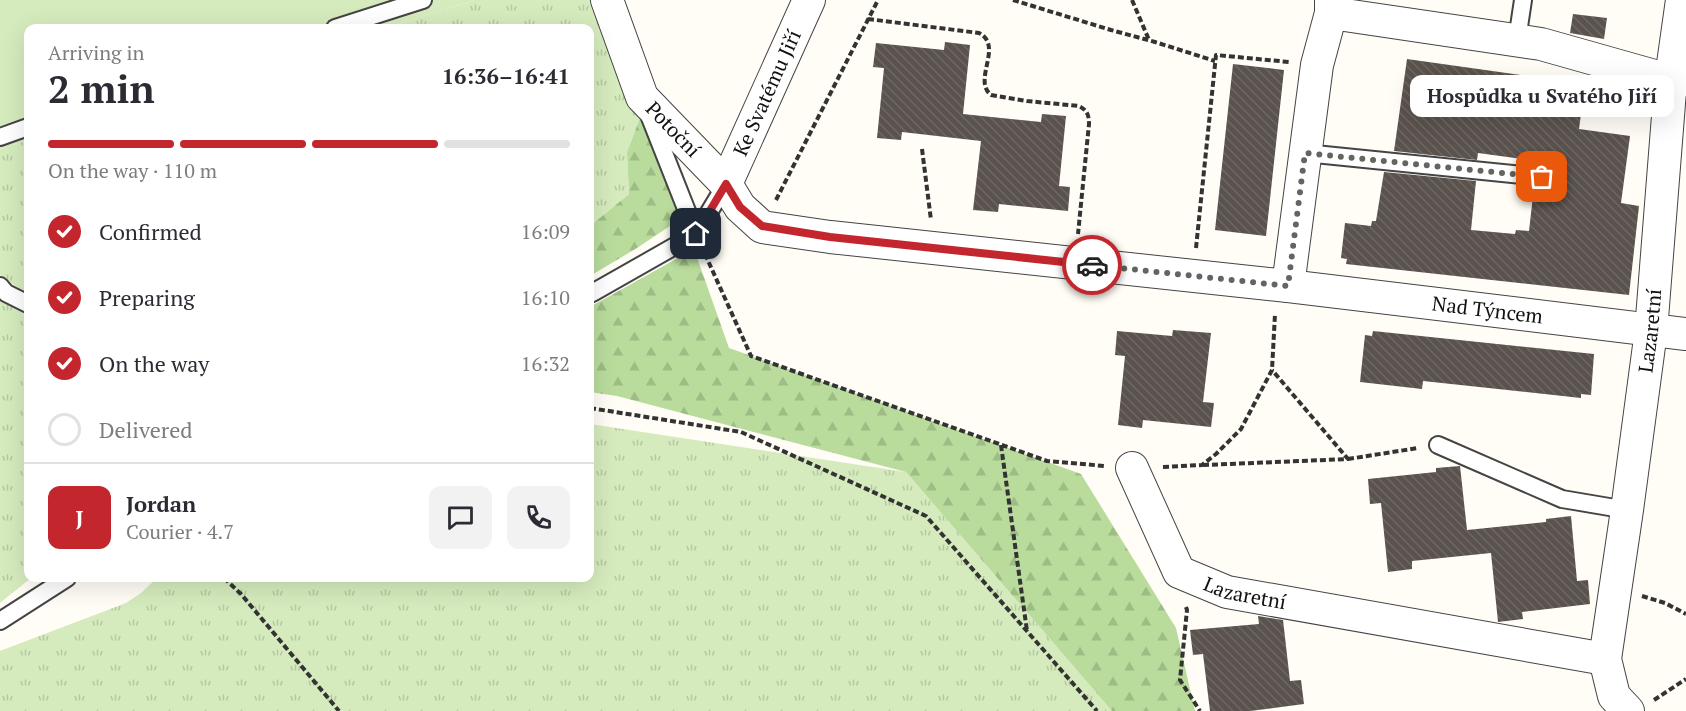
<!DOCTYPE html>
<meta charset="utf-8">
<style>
body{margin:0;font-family:"PT Serif",serif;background:#f2f2f3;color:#2b2b33;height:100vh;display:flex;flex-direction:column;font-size:22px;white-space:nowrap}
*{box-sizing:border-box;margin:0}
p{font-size:20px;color:#7c7c81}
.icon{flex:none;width:33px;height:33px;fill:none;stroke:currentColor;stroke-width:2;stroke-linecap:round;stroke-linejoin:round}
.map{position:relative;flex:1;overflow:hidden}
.side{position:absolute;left:24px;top:24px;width:570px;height:558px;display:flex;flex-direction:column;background:#fff;border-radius:12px;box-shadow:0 6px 24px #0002}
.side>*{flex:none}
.pin{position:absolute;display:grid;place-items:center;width:51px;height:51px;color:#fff;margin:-26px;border-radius:12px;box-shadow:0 3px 9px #0006}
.courier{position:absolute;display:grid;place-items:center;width:60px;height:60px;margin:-30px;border:4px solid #c4262e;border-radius:50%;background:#fff;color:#222;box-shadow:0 2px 8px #0007}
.bubble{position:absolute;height:42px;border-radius:12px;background:#fff;box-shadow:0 6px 24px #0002;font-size:20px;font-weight:700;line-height:42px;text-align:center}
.head em{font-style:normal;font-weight:700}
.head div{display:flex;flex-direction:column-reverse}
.head{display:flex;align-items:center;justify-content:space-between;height:102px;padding:0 24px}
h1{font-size:39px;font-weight:700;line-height:45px}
.bar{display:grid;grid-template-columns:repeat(4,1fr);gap:9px 6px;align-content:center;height:72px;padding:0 24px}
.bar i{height:8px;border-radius:4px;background:#e1e1e2}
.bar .active{background:#c4262e}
.bar p{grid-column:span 4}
.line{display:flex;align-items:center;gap:15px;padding:0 24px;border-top:2px solid #e1e1e2}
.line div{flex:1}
.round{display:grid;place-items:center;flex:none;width:63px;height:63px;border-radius:12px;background:#f2f2f3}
ol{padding:0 24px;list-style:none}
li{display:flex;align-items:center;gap:18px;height:66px}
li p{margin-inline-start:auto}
li .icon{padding:6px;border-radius:50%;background:#c4262e;color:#fff;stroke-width:4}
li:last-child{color:#7c7c81}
li i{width:33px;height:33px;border:3px solid #e1e1e2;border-radius:50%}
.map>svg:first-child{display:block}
.grass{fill:url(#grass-tufts)}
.forest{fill:url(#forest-firs)}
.garden{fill:#d5ebbd}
.building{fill:url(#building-back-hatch)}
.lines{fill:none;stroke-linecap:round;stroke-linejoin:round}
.lane-casing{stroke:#444;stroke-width:20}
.street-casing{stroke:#444;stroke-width:34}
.path{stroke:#333;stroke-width:4;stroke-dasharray:6 3;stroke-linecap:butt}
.lane{stroke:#fff;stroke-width:16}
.street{stroke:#fff;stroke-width:32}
.done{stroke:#646461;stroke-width:6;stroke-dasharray:0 10.8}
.route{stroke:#c4262e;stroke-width:8}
.labels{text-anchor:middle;stroke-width:6;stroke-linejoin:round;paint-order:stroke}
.street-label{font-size:20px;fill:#111;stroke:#fff}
</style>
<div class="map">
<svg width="1686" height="711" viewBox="0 0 1686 711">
<defs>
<pattern id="grass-tufts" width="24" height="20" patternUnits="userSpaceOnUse" patternTransform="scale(1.5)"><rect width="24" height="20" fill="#d5ebbd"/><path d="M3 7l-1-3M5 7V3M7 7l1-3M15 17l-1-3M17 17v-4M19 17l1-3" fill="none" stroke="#b6c8a1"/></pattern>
<pattern id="forest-firs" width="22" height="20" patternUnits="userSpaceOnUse" patternTransform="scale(1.5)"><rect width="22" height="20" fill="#b9dc9c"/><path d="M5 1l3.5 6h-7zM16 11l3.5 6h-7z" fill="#9ebc85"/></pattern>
<pattern id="building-back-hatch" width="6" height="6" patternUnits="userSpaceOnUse" patternTransform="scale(1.5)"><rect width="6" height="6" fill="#5a524d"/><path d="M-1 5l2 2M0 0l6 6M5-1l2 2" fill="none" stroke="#6d6662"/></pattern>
</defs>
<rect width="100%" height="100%" fill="#fffdf5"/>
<path class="grass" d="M 475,0 L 604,0 L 643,110 L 627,152 L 629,194 L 590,226 L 590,28 L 384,28 Z
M 28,140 L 28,295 L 0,275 L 0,149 Z
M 0,297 L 28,311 L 28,578 L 31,578 L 0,603 Z
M 590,424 L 906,472 L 1112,711 L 0,711 L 0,651 L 126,603 L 141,593 L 157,578 L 590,578 Z"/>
<path class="forest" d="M 643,110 L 682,218 L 637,248 L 590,276 L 590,226 L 629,194 L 627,152 Z
M 694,249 L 729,348 L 1081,474 L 1176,628 L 1195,711 L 1112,711 L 906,472 L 617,396 L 590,392 L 590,307 Z"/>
<path class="garden" d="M 0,0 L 475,0 L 384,28 L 28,28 L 28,140 L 0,149 Z"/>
<path class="building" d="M 1573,14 L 1607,18 L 1604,39 L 1570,33 Z
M 945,42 L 970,45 L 963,114 L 1041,122 L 1042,114 L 1066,116 L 1059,186 L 1070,187 L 1068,211 L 999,204 L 998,212 L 973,210 L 981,141 L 902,132 L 901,140 L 877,138 L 884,68 L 873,67 L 876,43 L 944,50 Z
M 1407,59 L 1585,84 L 1579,129 L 1630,136 L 1621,203 L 1639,206 L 1629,295 L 1346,264 L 1347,259 L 1341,258 L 1345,223 L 1371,226 L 1372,221 L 1376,221 L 1384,172 L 1476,181 L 1471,230 L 1515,234 L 1516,230 L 1529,231 L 1534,187 L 1546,187 L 1550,184 L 1552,179 L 1552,173 L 1549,169 L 1536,166 L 1536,161 L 1478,153 L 1477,160 L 1394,151 Z
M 1233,64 L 1284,70 L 1266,236 L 1215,230 Z
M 1173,330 L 1211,333 L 1203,402 L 1214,403 L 1211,427 L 1143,420 L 1142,428 L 1118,425 L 1125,356 L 1115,355 L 1117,331 L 1172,336 Z
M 1373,331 L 1594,354 L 1591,395 L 1581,394 L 1581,398 L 1423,381 L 1422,389 L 1360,382 L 1365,335 L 1372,336 Z
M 1460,466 L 1467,530 L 1546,522 L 1546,519 L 1571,516 L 1577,581 L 1588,580 L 1590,604 L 1522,612 L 1523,619 L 1498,622 L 1491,553 L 1412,561 L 1412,569 L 1388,572 L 1381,503 L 1370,504 L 1368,479 L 1436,472 L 1436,468 Z
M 1258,616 L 1283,620 L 1290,681 L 1301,680 L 1304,704 L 1250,711 L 1210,711 L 1203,654 L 1193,655 L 1190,630 L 1259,624 Z"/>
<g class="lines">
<g class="lane-casing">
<path id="lane" d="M 335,28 L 423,0
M 1517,40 L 1523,0
M 649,115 L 696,234
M 0,137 L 28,127
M 1305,153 L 1542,177
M 0,286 L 6,293 L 28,304
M 590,294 L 594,292 L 696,234 L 726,184
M 1438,445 L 1562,499 L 1627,510
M 0,621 L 67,578"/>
</g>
<g class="street-casing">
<g id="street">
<path id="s1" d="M 607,0 L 642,97 L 726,184 L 740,207 L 762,227 L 830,237 L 1288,286 L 1686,334"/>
<path d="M 1331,13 L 1541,44 L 1658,77 L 1686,80"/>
<path id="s2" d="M 726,184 L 809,0"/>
<path d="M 1288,286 L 1317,65 L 1331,13 L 1331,0"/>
<path id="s3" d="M 1132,468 L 1179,572 L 1227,592 L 1605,659"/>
<path id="s4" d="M 1628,711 L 1614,696 L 1605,659 L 1627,510 L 1651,331 L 1671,78 L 1682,0"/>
</g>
</g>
<path class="path" d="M 1013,0 L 1111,30 L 1155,42 L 1215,61
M 1132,0 L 1149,40
M 868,19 L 979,33 C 1004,46 972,80 991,95 L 1027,101 L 1079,106 C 1087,110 1089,115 1089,124 L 1078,234
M 922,149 L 931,220
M 776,200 L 878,0
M 1196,248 L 1216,55 L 1289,62
M 705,254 L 751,356 L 1047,461 L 1105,466
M 590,408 L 741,432 L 926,516 L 1097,711
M 1001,445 L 1027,631
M 1348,459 L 1418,448
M 1203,465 L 1348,459 L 1272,370
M 1163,467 L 1202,465 L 1216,454 L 1241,429 L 1272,370 L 1275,314
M 224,578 L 241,594 L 339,711
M 1642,596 L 1665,603 L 1686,614
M 1186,607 L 1187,610 L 1180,680 L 1200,711
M 1654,700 L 1686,679"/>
<use href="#lane" class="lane"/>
<use href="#street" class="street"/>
</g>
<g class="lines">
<path class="done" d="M 1092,265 L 1288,286 L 1305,153 L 1542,177"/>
<path class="route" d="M 696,234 L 726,184 L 740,207 L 762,226 L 830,237 L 1092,265"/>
</g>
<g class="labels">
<g class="street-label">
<text dy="7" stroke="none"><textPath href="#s2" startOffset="100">Ke Svatému Jiří</textPath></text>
<text dy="7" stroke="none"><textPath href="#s1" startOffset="148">Potoční</textPath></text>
<text dy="7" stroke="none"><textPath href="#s1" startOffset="1011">Nad Týncem</textPath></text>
<text dy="7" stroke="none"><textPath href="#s4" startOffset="390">Lazaretní</textPath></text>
<text dy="7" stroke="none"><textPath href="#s3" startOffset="184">Lazaretní</textPath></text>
</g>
</g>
</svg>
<div class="pin" style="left:1542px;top:177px;background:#ea580c"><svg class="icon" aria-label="bag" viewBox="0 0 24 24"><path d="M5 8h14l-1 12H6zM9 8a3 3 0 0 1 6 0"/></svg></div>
<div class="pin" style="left:696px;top:234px;background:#1f2937"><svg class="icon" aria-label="home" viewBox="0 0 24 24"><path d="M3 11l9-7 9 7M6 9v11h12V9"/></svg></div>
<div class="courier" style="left:1092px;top:265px"><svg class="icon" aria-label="car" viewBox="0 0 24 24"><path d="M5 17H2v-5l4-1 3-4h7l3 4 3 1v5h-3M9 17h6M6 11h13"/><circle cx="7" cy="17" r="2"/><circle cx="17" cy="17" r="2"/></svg></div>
<div class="bubble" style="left:1410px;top:75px;width:264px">Hospůdka u Svatého Jiří</div>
<section class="side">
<div class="head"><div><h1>2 min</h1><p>Arriving in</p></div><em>16:36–16:41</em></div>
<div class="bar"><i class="active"></i><i class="active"></i><i class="active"></i><i></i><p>On the way · 110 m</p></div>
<ol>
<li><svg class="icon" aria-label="check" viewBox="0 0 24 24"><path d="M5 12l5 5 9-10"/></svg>Confirmed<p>16:09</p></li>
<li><svg class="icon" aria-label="check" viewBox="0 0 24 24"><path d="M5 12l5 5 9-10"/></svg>Preparing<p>16:10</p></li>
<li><svg class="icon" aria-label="check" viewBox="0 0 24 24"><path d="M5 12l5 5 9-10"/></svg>On the way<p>16:32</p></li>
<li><i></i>Delivered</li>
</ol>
<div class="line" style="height:108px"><b class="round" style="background:#c4262e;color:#fff">J</b><div><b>Jordan</b><p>Courier · 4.7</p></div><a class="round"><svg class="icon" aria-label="chat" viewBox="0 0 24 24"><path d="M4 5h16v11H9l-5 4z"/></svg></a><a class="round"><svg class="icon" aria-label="phone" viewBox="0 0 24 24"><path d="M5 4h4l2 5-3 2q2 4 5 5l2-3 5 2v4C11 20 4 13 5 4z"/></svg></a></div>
</section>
</div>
